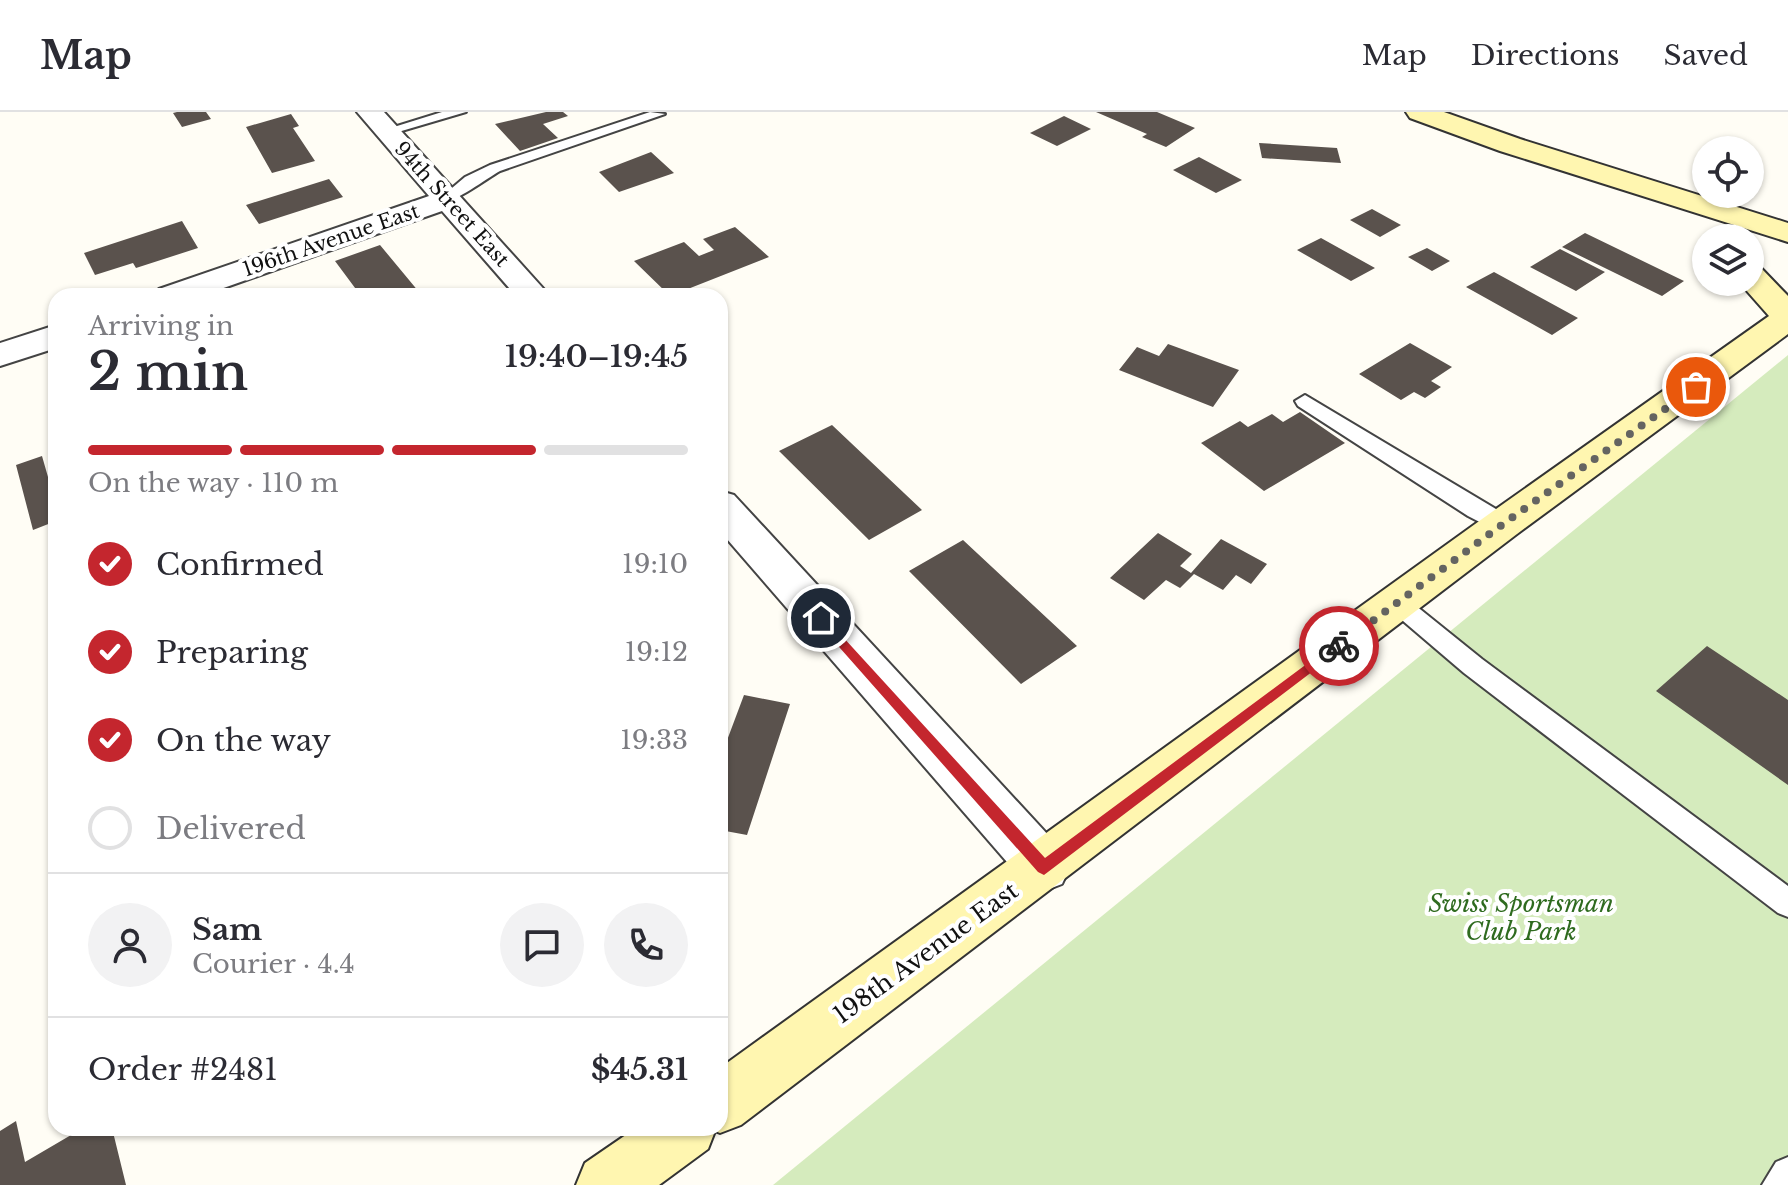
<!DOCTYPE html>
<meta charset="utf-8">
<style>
body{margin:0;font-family:"Libre Baskerville",serif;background:#f2f2f3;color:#2b2b33;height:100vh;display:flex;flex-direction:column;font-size:30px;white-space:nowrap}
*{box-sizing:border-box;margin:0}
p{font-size:26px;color:#7c7c81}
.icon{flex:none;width:44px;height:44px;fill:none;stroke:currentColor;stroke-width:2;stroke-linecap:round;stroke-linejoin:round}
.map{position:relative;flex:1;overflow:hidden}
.panel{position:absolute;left:48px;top:176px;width:680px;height:848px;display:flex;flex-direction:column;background:#fff;border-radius:24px;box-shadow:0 2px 6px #0004}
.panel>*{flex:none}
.controls{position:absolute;left:1692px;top:24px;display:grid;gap:16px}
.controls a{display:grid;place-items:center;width:72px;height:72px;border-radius:50%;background:#fff;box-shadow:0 2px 6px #0004;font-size:40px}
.pin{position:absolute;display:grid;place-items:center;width:68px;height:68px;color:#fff;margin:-34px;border:4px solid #fff;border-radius:50%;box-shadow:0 2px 8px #0007}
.courier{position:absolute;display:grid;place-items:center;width:80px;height:80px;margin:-40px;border:6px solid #c4262e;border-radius:50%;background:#fff;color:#222;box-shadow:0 2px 10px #0007}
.head em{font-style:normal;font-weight:600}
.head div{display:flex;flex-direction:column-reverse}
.head{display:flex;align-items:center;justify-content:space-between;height:136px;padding:0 40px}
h1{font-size:52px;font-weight:600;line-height:60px}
.bar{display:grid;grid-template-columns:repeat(4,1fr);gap:12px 8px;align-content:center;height:96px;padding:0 40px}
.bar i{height:10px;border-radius:6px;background:#e1e1e2}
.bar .on{background:#c4262e}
.bar p{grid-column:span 4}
.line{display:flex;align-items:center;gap:20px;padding:0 40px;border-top:2px solid #e1e1e2}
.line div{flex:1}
.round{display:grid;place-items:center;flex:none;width:84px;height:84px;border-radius:42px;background:#f2f2f3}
ol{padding:0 40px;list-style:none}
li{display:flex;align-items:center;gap:24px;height:88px}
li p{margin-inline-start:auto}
li .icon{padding:8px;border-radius:50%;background:#c4262e;color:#fff;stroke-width:4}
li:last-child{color:#7c7c81}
li i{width:44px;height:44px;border:4px solid #e1e1e2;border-radius:50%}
header{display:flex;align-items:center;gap:48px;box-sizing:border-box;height:112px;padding:0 40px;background:#fff;border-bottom:2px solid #e1e1e2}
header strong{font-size:38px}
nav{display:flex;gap:44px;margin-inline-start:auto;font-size:28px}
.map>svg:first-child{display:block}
.green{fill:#d5ebbd}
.building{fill:#5a524d}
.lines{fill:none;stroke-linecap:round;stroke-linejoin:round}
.lane-casing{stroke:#444;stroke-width:4}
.street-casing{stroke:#444;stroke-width:4}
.secondary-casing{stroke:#333;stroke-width:4}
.lane{fill:#fff;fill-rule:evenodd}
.street{fill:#fff;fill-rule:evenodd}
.secondary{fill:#fff6b0;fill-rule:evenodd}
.route{fill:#c4262e}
.done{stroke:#646461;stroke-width:8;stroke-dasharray:0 14.4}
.labels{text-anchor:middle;stroke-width:8;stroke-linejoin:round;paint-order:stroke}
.far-street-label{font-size:20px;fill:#111;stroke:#fff}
.park-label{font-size:24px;font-style:italic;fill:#2f6b1f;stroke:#fff}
.street-label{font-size:24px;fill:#111;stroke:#fff}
</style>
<header>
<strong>Map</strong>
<nav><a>Map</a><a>Directions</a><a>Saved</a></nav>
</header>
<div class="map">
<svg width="1788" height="1073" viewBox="0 0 1788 1073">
<rect width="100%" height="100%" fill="#fffdf5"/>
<path class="green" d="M 1788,243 L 1788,1073 L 773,1073 Z"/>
<path class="building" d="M 177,0 L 206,0 L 211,7 L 182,15 L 173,1 Z
M 546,0 L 563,0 L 568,4 L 543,12 L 558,26 L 520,39 L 495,12 Z
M 1096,0 L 1157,0 L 1195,16 L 1166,35 L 1142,25 L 1147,22 Z
M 291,2 L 299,14 L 293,16 L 315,49 L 272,61 L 246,15 Z
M 1064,4 L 1091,17 L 1057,34 L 1030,21 Z
M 1259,31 L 1337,36 L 1341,51 L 1262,46 Z
M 651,40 L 674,61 L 619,80 L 599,60 Z
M 1199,45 L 1242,68 L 1216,81 L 1173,58 Z
M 329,67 L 343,85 L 259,112 L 246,93 Z
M 1372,97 L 1401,113 L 1380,125 L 1350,108 Z
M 182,109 L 198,136 L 136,156 L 133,151 L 95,163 L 84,141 Z
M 735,115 L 769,145 L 670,184 L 634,149 L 684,130 L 699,144 L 714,138 L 703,127 Z
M 1585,121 L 1684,169 L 1662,184 L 1562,135 Z
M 1321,126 L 1375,156 L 1351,169 L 1297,138 Z
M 380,133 L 419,180 L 409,184 L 361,184 L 335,149 Z
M 1427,136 L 1450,149 L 1432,159 L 1408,145 Z
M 1560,137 L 1605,160 L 1576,179 L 1530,155 Z
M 1494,160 L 1578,206 L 1552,223 L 1466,175 Z
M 1410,231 L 1452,255 L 1431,269 L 1441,275 L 1425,286 L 1414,280 L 1401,288 L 1359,262 Z
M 1168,232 L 1239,258 L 1213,295 L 1119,258 L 1137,235 L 1159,244 Z
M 1300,300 L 1345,331 L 1264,379 L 1201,331 L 1240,309 L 1248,315 L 1272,302 L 1283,310 Z
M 832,313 L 922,398 L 869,428 L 779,339 Z
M 42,344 L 56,393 L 56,409 L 33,418 L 16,353 Z
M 1158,421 L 1192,442 L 1180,454 L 1191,461 L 1221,427 L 1267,452 L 1251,472 L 1236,463 L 1223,478 L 1194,462 L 1180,476 L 1166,468 L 1144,488 L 1110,466 Z
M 963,428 L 1077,534 L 1021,572 L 909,459 Z
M 1707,534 L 1788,588 L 1788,673 L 1656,579 Z
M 744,583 L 790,592 L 747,723 L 720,718 L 720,647 Z
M 16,1009 L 25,1050 L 83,1016 L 112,1016 L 126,1073 L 0,1073 L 0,1019 Z"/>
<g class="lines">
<g class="lane-casing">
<path id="lane" d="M 442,0 L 466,0 L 388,23 L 381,19 Z
M 650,0 L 665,2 L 500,59 C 486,67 453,92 441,90 L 439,87 L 465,65 L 490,53 Z
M 1305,283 L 1511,406 L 1514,412 L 1511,418 L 1495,418 L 1468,404 L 1298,294 L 1295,289 Z
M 1397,482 L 1405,485 L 1482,547 L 1788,774 L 1788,805 L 1778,801 L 1464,561 L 1389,497 L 1385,491 L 1389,485 Z
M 1788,1045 L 1788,1073 L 1762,1073 L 1776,1050 Z"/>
</g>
<g class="street-casing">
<path id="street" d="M 357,0 L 384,0 L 550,184 L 516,184 L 442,99 L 201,184 L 154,184 L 159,177 L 429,84 Z
M 56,213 L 56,236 L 0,254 L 0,231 Z
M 720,379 L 734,383 L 1062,738 L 1070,755 L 1062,772 L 1044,779 L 1026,772 L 720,419 Z"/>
</g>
<g class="secondary-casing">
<path id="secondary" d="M 1406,0 L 1444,0 L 1520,27 L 1788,111 L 1788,130 L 1500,39 L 1410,6 Z
M 1750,153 L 1761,156 L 1788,184 L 1788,222 L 1517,422 L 741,1013 L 720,1021 L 715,1019 L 708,1037 L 659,1073 L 576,1073 L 585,1051 L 636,1016 L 720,1016 L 720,956 L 1489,402 L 1769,204 L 1739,170 L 1750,170 Z"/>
</g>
<use href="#lane" class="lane"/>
<use href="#street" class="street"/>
<use href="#secondary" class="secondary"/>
</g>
<path class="route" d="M 821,501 L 1045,746 L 1335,531 L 1339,529 L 1346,534 L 1044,763 L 1038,760 L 817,510 L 815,506 Z"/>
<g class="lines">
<path class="done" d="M 1339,534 L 1503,412 L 1696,275"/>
</g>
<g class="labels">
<g class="far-street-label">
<text transform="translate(452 92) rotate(48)" y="7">94th Street East</text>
<text transform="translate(331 128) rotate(-19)" y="7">196th Avenue East</text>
</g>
<g class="park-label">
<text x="1521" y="800">Swiss Sportsman<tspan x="1521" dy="28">Club Park</tspan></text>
</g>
<g class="street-label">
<text transform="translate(926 841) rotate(-36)" y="8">198th Avenue East</text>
</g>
</g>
</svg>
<div class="controls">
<a><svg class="icon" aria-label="locate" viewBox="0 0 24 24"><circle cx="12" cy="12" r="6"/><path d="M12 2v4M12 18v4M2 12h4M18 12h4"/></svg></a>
<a><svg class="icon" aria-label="layers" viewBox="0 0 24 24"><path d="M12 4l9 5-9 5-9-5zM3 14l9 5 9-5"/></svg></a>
</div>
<div class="pin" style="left:1696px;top:275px;background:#ea580c"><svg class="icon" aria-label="bag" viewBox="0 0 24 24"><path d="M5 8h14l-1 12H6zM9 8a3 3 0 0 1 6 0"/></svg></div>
<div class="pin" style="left:821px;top:506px;background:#1f2937"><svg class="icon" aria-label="home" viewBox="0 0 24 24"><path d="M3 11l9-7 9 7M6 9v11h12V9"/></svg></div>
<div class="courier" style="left:1339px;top:534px"><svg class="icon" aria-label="bike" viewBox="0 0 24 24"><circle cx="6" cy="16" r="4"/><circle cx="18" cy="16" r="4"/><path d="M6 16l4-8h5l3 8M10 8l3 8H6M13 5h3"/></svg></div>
<section class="panel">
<div class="head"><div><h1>2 min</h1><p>Arriving in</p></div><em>19:40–19:45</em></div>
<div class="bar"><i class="on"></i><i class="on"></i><i class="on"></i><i></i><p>On the way · 110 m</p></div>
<ol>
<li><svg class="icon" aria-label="check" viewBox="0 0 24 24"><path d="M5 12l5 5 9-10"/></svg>Confirmed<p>19:10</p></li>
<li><svg class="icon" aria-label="check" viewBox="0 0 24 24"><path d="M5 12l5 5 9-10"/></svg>Preparing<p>19:12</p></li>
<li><svg class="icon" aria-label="check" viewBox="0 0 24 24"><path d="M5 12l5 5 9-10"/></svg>On the way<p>19:33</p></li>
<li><i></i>Delivered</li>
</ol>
<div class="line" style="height:144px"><a class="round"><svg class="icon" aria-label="person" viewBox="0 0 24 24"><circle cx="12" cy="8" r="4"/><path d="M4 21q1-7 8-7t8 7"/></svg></a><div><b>Sam</b><p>Courier · 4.4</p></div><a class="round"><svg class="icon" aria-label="chat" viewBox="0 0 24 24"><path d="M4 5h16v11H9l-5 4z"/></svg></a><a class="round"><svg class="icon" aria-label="phone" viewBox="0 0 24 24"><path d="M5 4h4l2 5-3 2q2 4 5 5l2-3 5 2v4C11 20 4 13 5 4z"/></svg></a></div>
<div class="line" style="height:104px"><div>Order #2481</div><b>$45.31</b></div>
</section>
</div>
